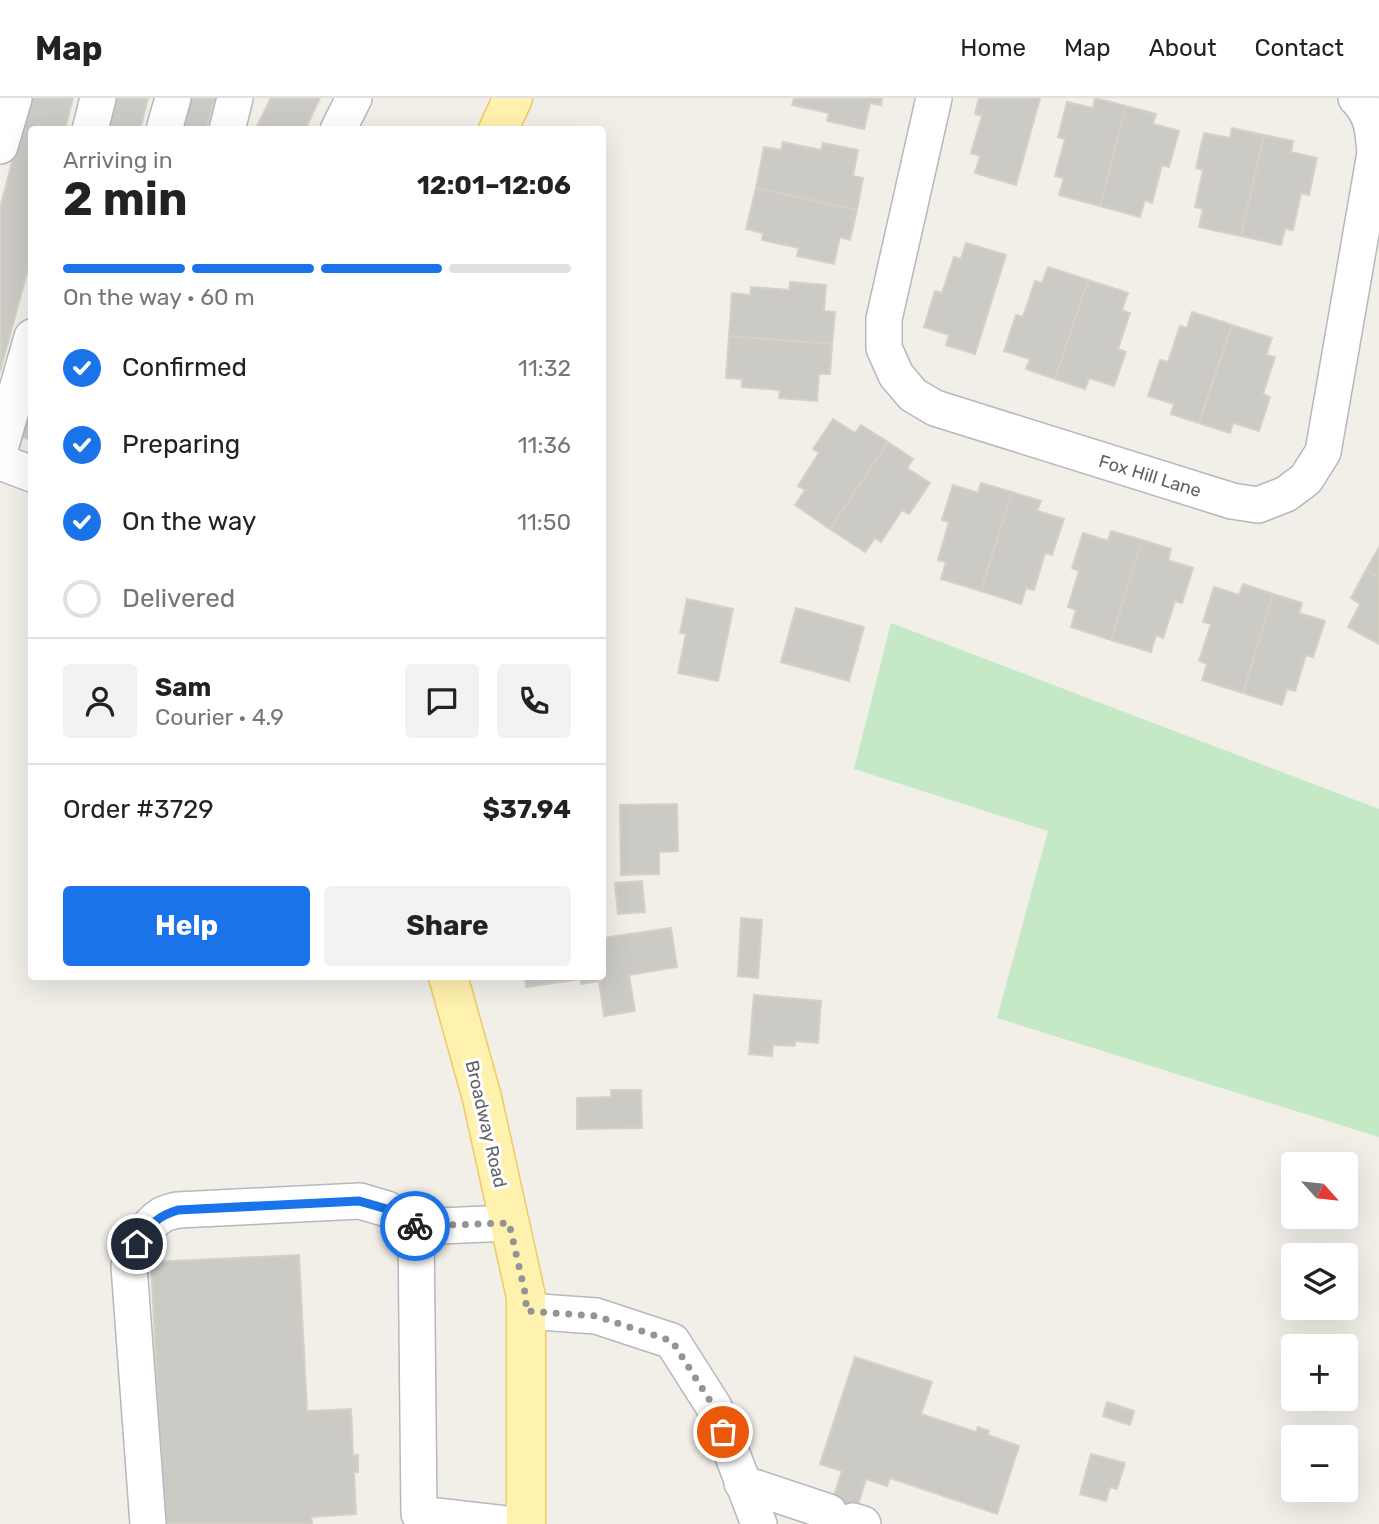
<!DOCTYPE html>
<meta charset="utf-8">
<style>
body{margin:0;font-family:Rubik,sans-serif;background:#f2f2f2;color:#222;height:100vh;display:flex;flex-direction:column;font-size:26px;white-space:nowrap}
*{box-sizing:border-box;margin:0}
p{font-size:23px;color:#767676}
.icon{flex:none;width:38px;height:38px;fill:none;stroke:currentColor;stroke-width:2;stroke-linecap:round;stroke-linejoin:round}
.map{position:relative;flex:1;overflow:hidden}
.panel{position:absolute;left:28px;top:28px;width:578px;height:854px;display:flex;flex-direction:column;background:#fff;border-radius:7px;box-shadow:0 7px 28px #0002}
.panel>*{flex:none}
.needle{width:46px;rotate:117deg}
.tools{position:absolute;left:1281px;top:1054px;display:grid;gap:14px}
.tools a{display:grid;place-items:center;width:77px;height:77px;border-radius:7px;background:#fff;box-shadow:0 7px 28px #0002;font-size:35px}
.pin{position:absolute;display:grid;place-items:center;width:60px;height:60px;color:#fff;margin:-30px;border:4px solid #fff;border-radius:50%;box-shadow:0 2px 7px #0007}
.courier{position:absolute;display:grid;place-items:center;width:70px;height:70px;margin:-35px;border:5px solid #1a73e8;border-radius:50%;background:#fff;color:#222;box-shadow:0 2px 9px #0007}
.headline em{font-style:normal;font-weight:700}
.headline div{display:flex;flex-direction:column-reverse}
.headline{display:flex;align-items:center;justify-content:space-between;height:119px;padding:0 35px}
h1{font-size:46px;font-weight:700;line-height:52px}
.bar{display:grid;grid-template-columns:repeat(4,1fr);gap:10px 7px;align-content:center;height:84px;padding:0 35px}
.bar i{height:9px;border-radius:5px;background:#e0e0e0}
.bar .on{background:#1a73e8}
.bar p{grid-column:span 4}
.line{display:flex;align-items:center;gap:18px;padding:0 35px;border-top:2px solid #e0e0e0}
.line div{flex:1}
.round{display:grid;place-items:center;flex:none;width:74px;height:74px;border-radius:7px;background:#f2f2f2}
ol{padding:0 35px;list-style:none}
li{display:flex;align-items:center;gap:21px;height:77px}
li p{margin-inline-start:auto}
li .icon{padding:7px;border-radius:50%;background:#1a73e8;color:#fff;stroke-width:4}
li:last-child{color:#767676}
li i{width:38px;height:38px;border:4px solid #e0e0e0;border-radius:50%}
.cta{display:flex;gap:14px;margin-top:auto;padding:14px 35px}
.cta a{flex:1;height:80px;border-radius:7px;background:#1a73e8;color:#fff;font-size:28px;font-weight:700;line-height:80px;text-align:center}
.cta a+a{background:#f2f2f2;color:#222}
header{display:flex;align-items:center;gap:42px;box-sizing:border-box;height:98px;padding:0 35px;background:#fff;border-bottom:2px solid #e0e0e0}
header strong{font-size:33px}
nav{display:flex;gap:38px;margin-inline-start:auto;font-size:24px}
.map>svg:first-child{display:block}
.green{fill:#c5e8c5}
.building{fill:#cccac5;stroke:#d6d1c6;stroke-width:2}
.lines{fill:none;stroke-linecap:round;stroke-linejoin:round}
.minor-casing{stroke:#b5b8bc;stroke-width:38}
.major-casing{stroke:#f2c960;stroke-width:41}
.minor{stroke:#fff;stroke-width:35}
.major{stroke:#fff2af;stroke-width:38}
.done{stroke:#929495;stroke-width:7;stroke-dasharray:0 12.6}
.route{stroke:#1a73e8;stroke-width:9}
.labels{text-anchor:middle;stroke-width:6;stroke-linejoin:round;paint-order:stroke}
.street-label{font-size:18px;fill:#5f6368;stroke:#fff}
</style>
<header>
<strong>Map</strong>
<nav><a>Home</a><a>Map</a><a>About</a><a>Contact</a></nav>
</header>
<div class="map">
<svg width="1379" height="1426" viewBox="0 0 1379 1426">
<rect width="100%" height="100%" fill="#f1efe8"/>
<path class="green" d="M 891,525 L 1379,711 L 1379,1039 L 997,920 L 1048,733 L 854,671 Z"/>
<path class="building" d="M 29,0 L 73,0 L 65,32 L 32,32 L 32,156 L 0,274 L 0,110 Z
M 110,0 L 148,0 L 140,32 L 101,32 Z
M 183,0 L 215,0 L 206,32 L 175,32 Z
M 271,0 L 320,0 L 305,32 L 255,32 Z
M 794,0 L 882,0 L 881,7 L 870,5 L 864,31 L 827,23 L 829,15 L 792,7 Z
M 979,0 L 1040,0 L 1016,87 L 975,75 L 980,58 L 971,55 L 982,18 L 975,16 Z
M 1095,0 L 1126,8 L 1100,108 L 1059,97 L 1064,80 L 1055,78 L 1065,41 L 1058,39 L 1067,4 L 1093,10 Z
M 1126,8 L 1156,16 L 1153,26 L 1179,33 L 1169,69 L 1162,67 L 1152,105 L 1145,102 L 1140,119 L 1100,108 Z
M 1232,30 L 1264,37 L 1241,138 L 1199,129 L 1203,111 L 1195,109 L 1203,72 L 1196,70 L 1204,35 L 1230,40 Z
M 1264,37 L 1293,43 L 1291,54 L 1317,60 L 1309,97 L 1301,95 L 1293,132 L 1285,131 L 1281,147 L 1241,138 Z
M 783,44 L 821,52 L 823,45 L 858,52 L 853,78 L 863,80 L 857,112 L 756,90 L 764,49 L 781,52 Z
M 756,90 L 857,112 L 850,142 L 840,139 L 834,166 L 797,158 L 799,150 L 762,142 L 763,135 L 746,131 Z
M 966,145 L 1006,157 L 975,256 L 946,247 L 949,237 L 924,229 L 935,193 L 942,195 L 954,159 L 961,161 Z
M 1048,169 L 1088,182 L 1055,281 L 1026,271 L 1030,261 L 1004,253 L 1016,217 L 1023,219 L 1035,183 L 1042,185 Z
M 1088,182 L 1128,195 L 1122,212 L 1130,215 L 1118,251 L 1126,254 L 1114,288 L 1089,280 L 1085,291 L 1055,281 Z
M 790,184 L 826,187 L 824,213 L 835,214 L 832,246 L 729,238 L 732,195 L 750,197 L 751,189 L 789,192 Z
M 1192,214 L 1232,227 L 1199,325 L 1171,316 L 1174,306 L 1148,298 L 1160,262 L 1168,264 L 1180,228 L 1187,230 Z
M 1232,227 L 1272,240 L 1266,257 L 1275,259 L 1263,296 L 1270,299 L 1259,333 L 1233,325 L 1230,335 L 1199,325 Z
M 729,238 L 832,246 L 830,276 L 819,276 L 817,303 L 779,300 L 780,292 L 742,289 L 742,281 L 726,280 Z
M 32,292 L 32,342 L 19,338 Z
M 833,321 L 855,335 L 861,327 L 888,344 L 830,431 L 795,407 L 805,392 L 798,388 L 819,355 L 813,351 Z
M 888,344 L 913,361 L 907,370 L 930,385 L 909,416 L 902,412 L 881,444 L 875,440 L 865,454 L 830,431 Z
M 981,385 L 1012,394 L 981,493 L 941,481 L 946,464 L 938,462 L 949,424 L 942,422 L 953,387 L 978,395 Z
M 1012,394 L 1041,403 L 1037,413 L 1064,421 L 1052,457 L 1045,455 L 1034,492 L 1026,490 L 1021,506 L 981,493 Z
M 1111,433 L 1142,442 L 1111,542 L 1071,529 L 1076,512 L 1068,509 L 1079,473 L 1072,470 L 1083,435 L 1108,443 Z
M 1142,442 L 1171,451 L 1168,462 L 1193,470 L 1182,505 L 1175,503 L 1163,540 L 1156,537 L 1151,554 L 1111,542 Z
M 1379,449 L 1379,479 L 1366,472 Z
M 1366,472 L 1379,479 L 1379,546 L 1348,529 L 1360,506 L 1351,500 Z
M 1243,486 L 1273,496 L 1243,595 L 1202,582 L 1207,566 L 1199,563 L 1211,526 L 1203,524 L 1214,489 L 1239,497 Z
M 1273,496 L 1302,505 L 1299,515 L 1325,523 L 1313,559 L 1306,557 L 1295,593 L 1287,591 L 1282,607 L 1243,595 Z
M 687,501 L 733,511 L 718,583 L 678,575 L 686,536 L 680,535 Z
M 796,510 L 864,529 L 849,583 L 781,564 Z
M 677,706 L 678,753 L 659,754 L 659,776 L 621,777 L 620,707 Z
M 642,783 L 645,814 L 618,816 L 615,785 Z
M 741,820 L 762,822 L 758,880 L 738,878 Z
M 671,830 L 677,869 L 629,877 L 635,913 L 604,918 L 599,883 L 581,886 L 581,881 L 526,889 L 525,878 L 602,878 L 602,840 Z
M 754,897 L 821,903 L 818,945 L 795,943 L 795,948 L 773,947 L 772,958 L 749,956 Z
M 611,992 L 641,992 L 642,1030 L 577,1031 L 577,1000 L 611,999 Z
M 299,1157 L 307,1313 L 351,1311 L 353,1357 L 358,1357 L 358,1374 L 354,1374 L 356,1416 L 311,1419 L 312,1426 L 164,1426 L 151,1164 Z
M 855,1259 L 932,1284 L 921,1316 L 976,1334 L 978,1329 L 989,1333 L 988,1337 L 1019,1348 L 997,1416 L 890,1380 L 887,1388 L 866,1381 L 852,1426 L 825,1424 L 842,1373 L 820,1366 Z
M 1107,1304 L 1134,1313 L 1130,1327 L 1103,1318 Z
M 1091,1356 L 1125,1365 L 1117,1391 L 1110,1389 L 1106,1403 L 1080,1396 Z"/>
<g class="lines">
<g class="minor-casing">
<path id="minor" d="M 934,0 L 884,221 L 884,250 L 896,277 L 913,297 L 935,310 L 1232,403 L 1258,407 L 1286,396 L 1306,381 L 1323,354 L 1375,55 C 1373,33 1373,17 1356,0
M 90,32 L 98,0
M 164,32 L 173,0
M 227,32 L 235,0
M 338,32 L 354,0
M 0,48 L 14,0
M 0,351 L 32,239
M 0,364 L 32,376
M 526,1213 L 596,1218 L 672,1243 L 714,1309 L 759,1426
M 742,1385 L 829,1414
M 853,1423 L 863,1426
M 148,1426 L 129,1168 C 135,1150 144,1128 162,1117 C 166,1115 173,1113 178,1112 L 360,1103 L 387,1111 L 416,1129
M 506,1426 L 419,1416 L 416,1129 L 509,1125"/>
</g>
<g class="major-casing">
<path id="major" d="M 498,32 L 513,0
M 448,878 L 482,1000 L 526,1199 L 526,1426"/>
</g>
<use href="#minor" class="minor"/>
<use href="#major" class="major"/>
</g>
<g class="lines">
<path class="done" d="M 415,1128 L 509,1125 L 526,1199 L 526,1213 L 596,1218 L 672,1243 L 714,1309 L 723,1334"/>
<path class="route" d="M 137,1146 C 151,1127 155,1119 178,1112 L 359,1103 L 387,1111 L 415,1128"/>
</g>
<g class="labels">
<g class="street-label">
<text transform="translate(1150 378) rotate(17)" y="6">Fox Hill Lane</text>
<text transform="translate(486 1026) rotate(77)" y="6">Broadway Road</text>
</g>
</g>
</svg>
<div class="tools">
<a><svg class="needle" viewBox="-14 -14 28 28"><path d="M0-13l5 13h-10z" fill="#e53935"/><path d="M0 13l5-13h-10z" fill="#767676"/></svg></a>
<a><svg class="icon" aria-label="layers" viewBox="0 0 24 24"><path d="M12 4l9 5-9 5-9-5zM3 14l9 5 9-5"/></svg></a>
<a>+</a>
<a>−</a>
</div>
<div class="pin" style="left:723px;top:1334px;background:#ea580c"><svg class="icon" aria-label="bag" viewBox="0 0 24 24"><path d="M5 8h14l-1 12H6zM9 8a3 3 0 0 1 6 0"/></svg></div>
<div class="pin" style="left:137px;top:1146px;background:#1f2937"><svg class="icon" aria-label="home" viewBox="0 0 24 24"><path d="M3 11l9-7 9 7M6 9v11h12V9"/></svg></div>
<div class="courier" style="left:415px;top:1128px"><svg class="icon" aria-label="bike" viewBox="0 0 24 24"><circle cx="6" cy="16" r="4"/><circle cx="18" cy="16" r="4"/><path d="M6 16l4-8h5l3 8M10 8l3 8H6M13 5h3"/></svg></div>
<section class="panel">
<div class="headline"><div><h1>2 min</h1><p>Arriving in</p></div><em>12:01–12:06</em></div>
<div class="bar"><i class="on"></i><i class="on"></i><i class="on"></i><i></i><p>On the way · 60 m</p></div>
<ol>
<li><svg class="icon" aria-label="check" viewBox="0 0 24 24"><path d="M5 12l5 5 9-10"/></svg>Confirmed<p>11:32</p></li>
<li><svg class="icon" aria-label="check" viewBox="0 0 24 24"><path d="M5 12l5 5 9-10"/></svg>Preparing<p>11:36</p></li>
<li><svg class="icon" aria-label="check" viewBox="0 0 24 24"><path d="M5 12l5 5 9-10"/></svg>On the way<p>11:50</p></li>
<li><i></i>Delivered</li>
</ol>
<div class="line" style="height:126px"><a class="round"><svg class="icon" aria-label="person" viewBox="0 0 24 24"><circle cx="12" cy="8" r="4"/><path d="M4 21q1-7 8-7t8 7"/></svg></a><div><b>Sam</b><p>Courier · 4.9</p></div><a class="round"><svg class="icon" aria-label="chat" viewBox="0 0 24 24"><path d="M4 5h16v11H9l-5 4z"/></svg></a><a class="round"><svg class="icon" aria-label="phone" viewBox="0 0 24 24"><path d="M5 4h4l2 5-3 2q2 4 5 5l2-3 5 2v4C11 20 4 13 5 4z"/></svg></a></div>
<div class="line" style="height:91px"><div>Order #3729</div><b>$37.94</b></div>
<div class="cta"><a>Help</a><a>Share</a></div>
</section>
</div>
